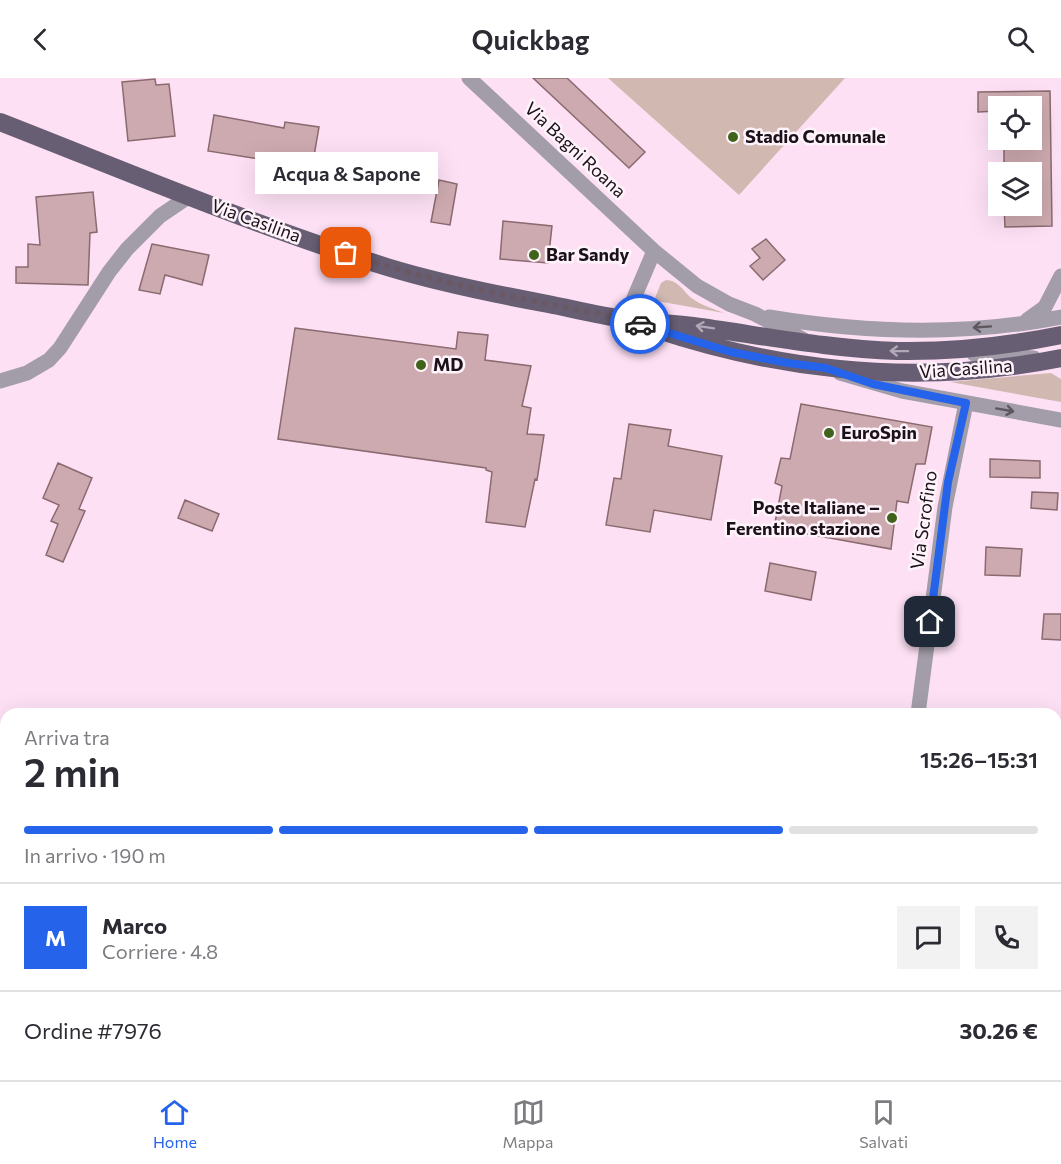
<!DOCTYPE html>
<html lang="it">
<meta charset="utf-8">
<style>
body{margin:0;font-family:Commissioner,sans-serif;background:#f2f2f3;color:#2b2b33;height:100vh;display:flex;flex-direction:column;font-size:22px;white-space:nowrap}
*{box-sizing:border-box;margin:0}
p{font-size:20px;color:#7c7c81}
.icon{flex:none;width:33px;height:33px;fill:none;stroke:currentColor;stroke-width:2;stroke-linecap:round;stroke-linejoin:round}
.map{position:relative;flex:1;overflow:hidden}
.details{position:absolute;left:0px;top:630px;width:1062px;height:372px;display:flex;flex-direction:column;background:#fff;border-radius:18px 18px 0 0;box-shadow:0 6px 24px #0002}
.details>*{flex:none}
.buttons{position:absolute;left:988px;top:18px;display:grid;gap:12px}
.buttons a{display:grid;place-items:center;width:54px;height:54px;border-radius:0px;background:#fff;box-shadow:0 6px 24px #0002;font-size:30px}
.pin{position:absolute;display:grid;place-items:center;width:51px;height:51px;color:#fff;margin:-26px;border-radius:12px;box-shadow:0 3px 9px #0006}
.courier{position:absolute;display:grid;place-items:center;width:60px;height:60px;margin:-30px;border:4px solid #2563eb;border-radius:50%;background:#fff;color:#222;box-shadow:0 2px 8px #0007}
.bubble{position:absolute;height:42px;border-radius:0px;background:#fff;box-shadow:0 6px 24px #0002;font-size:20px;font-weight:600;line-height:42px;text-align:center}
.summary em{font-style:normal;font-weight:600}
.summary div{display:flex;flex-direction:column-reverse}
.summary{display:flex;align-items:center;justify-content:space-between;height:102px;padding:0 24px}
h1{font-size:39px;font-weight:600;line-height:45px}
.bar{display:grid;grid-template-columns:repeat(4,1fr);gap:9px 6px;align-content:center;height:72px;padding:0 24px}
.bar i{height:8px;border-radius:4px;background:#e1e1e2}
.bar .selected{background:#2563eb}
.bar p{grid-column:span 4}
.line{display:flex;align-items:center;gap:15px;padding:0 24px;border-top:2px solid #e1e1e2}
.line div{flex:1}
.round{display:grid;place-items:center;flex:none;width:63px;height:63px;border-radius:0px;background:#f2f2f3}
header{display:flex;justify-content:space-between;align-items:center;height:78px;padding:0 24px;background:#fff;font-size:27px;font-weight:600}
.dock{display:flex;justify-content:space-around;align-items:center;height:84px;border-top:2px solid #e1e1e2;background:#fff;font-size:16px;color:#7c7c81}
.dock a{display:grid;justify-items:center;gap:3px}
.dock .selected{color:#2563eb}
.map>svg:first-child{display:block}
.green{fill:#d1b9b1}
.building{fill:#cdaaaf;stroke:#8a696f;stroke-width:1.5}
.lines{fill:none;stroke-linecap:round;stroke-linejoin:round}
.street{stroke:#a29da9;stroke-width:15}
.primary{stroke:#675e73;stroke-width:18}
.oneway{stroke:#b3a8b7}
.oneway2{stroke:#5e5760}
.done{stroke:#6a5965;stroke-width:6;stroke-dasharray:0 10.8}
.route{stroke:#2563eb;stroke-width:8}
.poi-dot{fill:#3f631b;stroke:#fff3fb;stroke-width:2}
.labels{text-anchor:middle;stroke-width:5;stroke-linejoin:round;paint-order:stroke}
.poi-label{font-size:18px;font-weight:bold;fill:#1b1118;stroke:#fff3fb;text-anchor:start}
.street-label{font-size:18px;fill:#1b1118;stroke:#fff3fb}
</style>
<header><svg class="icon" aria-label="back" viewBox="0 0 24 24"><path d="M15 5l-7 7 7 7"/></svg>Quickbag<svg class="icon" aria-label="search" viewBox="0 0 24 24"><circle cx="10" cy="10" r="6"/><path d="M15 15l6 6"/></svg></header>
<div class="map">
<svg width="1061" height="1002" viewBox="0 0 1061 1002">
<rect width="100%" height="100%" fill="#fde0f4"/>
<path class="green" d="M 608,0 L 845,0 L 739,117 Z
M 666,202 C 677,202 682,211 689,218 C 699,227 712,230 724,235 L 657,223 L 655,220 L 661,205 Z
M 1051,295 L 1061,301 L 1061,324 L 950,304 Z"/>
<path class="building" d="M 533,0 L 567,0 L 645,74 L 629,90 Z
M 155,1 L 156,7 L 169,6 L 175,58 L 128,63 L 122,4 Z
M 1050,13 L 1052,148 L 1005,149 L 1004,128 L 1032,128 L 1032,94 L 1004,94 L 1004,62 L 1032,62 L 1032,28 L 999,28 L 999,33 L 978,34 L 978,14 Z
M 214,37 L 284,50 L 285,44 L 319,49 L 313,84 L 278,79 L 278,84 L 208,73 Z
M 439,102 L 457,106 L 450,147 L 431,144 Z
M 93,114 L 97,154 L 90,155 L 88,207 L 16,205 L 16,189 L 28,189 L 28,166 L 40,167 L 36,119 Z
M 503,143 L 552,148 L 548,185 L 500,181 Z
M 766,161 L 785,182 L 763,202 L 750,188 L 760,180 L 752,171 Z
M 152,166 L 209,177 L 202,207 L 165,197 L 160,216 L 139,212 Z
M 295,250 L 456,271 L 458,254 L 488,257 L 485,282 L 531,288 L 522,328 L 531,330 L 527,356 L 544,357 L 537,402 L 535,401 L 525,449 L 486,444 L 492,394 L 486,392 L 486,390 L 278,361 Z
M 801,326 L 932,349 L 925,386 L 916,386 L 908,425 L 897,423 L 891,471 L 774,450 L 782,408 L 775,405 L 781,380 L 790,381 Z
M 629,346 L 671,352 L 668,368 L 722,378 L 711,442 L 654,432 L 650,454 L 606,447 L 614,400 L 621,401 Z
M 990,381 L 1040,383 L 1040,400 L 990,399 Z
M 58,385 L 92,400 L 79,431 L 85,433 L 63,484 L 46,477 L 58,446 L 51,443 L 59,427 L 43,420 Z
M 1032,414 L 1058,415 L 1057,432 L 1031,430 Z
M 185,422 L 219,436 L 212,453 L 178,440 Z
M 986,469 L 1022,471 L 1020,498 L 985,497 Z
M 770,485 L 816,494 L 811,522 L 765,513 Z
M 1044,536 L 1061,536 L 1061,562 L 1042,561 Z"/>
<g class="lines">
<path class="street" d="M 469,0 L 654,173 L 697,208 L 729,226 L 755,236 L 804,262
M 769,239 C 865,255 965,258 1061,239
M 625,241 L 654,173
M 1027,242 L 1045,229 L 1061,198
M 974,276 L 1034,280
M 840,295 L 902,313 L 1061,342
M 0,303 L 27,295 L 49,282 L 60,270 L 109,194 L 127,171 L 160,138 L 188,119
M 918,636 L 945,429 L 966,325
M 277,1002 L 277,996"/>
<path class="primary" d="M 0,44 C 128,94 255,148 387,189 C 439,205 494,216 548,226 C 573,231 598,237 623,241 C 649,245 675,245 700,249 C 765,258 831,271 897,273 C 952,274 1007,268 1061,257
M 652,250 C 786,295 922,308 1061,280"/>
</g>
<defs><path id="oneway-shaft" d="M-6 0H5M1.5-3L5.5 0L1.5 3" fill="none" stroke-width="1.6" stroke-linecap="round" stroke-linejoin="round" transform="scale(1.5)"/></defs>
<g class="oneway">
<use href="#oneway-shaft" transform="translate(705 249) rotate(-171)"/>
<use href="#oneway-shaft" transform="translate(899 273) rotate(-179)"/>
</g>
<g class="oneway2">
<use href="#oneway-shaft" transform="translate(982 249) rotate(176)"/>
<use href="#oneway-shaft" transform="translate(1005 332) rotate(10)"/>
</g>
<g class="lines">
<path class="done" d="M 346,175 C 437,206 530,222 625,241 L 640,246"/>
<path class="route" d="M 640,246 L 731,274 L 788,285 L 826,290 L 873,306 L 966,325 L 948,404 L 930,544"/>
</g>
<g class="poi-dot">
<circle cx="733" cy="59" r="6"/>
<circle cx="534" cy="177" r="6"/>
<circle cx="421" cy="287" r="6"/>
<circle cx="829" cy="355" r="6"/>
<circle cx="892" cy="440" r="6"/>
</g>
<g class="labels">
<g class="poi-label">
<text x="745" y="65">Stadio Comunale</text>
<text x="546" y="183">Bar Sandy</text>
<text x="433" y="293">MD</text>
<text x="841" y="361">EuroSpin</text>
<text x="880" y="436" text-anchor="end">Poste Italiane –<tspan x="880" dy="21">Ferentino stazione</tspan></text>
</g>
<g class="street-label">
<text transform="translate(575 72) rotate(43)" y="6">Via Bagni Roana</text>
<text transform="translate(256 143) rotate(20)" y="6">Via Casilina</text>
<text transform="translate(966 291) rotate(-4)" y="6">Via Casilina</text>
<text transform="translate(924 442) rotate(-82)" y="6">Via Scrofino</text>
</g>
</g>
</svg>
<div class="buttons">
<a><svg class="icon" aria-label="locate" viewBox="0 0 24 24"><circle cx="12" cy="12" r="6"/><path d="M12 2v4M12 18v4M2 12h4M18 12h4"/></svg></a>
<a><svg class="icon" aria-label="layers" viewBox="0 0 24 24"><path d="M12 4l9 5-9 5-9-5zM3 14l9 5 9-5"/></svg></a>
</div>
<div class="pin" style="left:346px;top:175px;background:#ea580c"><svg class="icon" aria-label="bag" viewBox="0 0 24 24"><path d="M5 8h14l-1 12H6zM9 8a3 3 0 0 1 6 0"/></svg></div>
<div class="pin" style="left:930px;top:544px;background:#1f2937"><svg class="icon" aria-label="home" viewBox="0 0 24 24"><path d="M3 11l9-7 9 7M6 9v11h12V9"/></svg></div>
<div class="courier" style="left:640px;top:246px"><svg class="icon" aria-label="car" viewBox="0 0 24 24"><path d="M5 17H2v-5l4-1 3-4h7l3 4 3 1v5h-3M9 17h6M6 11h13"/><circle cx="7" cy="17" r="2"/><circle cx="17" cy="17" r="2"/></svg></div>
<div class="bubble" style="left:255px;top:74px;width:183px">Acqua &amp; Sapone</div>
<section class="details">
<div class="summary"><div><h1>2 min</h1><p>Arriva tra</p></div><em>15:26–15:31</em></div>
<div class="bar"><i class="selected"></i><i class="selected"></i><i class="selected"></i><i></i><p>In arrivo · 190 m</p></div>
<div class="line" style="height:108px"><b class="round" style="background:#2563eb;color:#fff">M</b><div><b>Marco</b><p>Corriere · 4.8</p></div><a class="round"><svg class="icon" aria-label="chat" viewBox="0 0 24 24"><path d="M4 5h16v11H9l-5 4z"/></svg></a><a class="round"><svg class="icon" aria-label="phone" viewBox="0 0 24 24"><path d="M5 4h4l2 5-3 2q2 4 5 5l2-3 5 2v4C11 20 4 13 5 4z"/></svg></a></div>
<div class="line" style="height:78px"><div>Ordine #7976</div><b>30.26 €</b></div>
</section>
</div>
<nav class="dock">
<a class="selected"><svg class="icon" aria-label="home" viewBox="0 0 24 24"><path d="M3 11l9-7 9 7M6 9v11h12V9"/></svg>Home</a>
<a><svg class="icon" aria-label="map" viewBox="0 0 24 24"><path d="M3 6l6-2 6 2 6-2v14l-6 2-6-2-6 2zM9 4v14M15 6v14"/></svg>Mappa</a>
<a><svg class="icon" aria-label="saved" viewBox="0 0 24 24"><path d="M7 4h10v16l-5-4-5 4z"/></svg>Salvati</a>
</nav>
